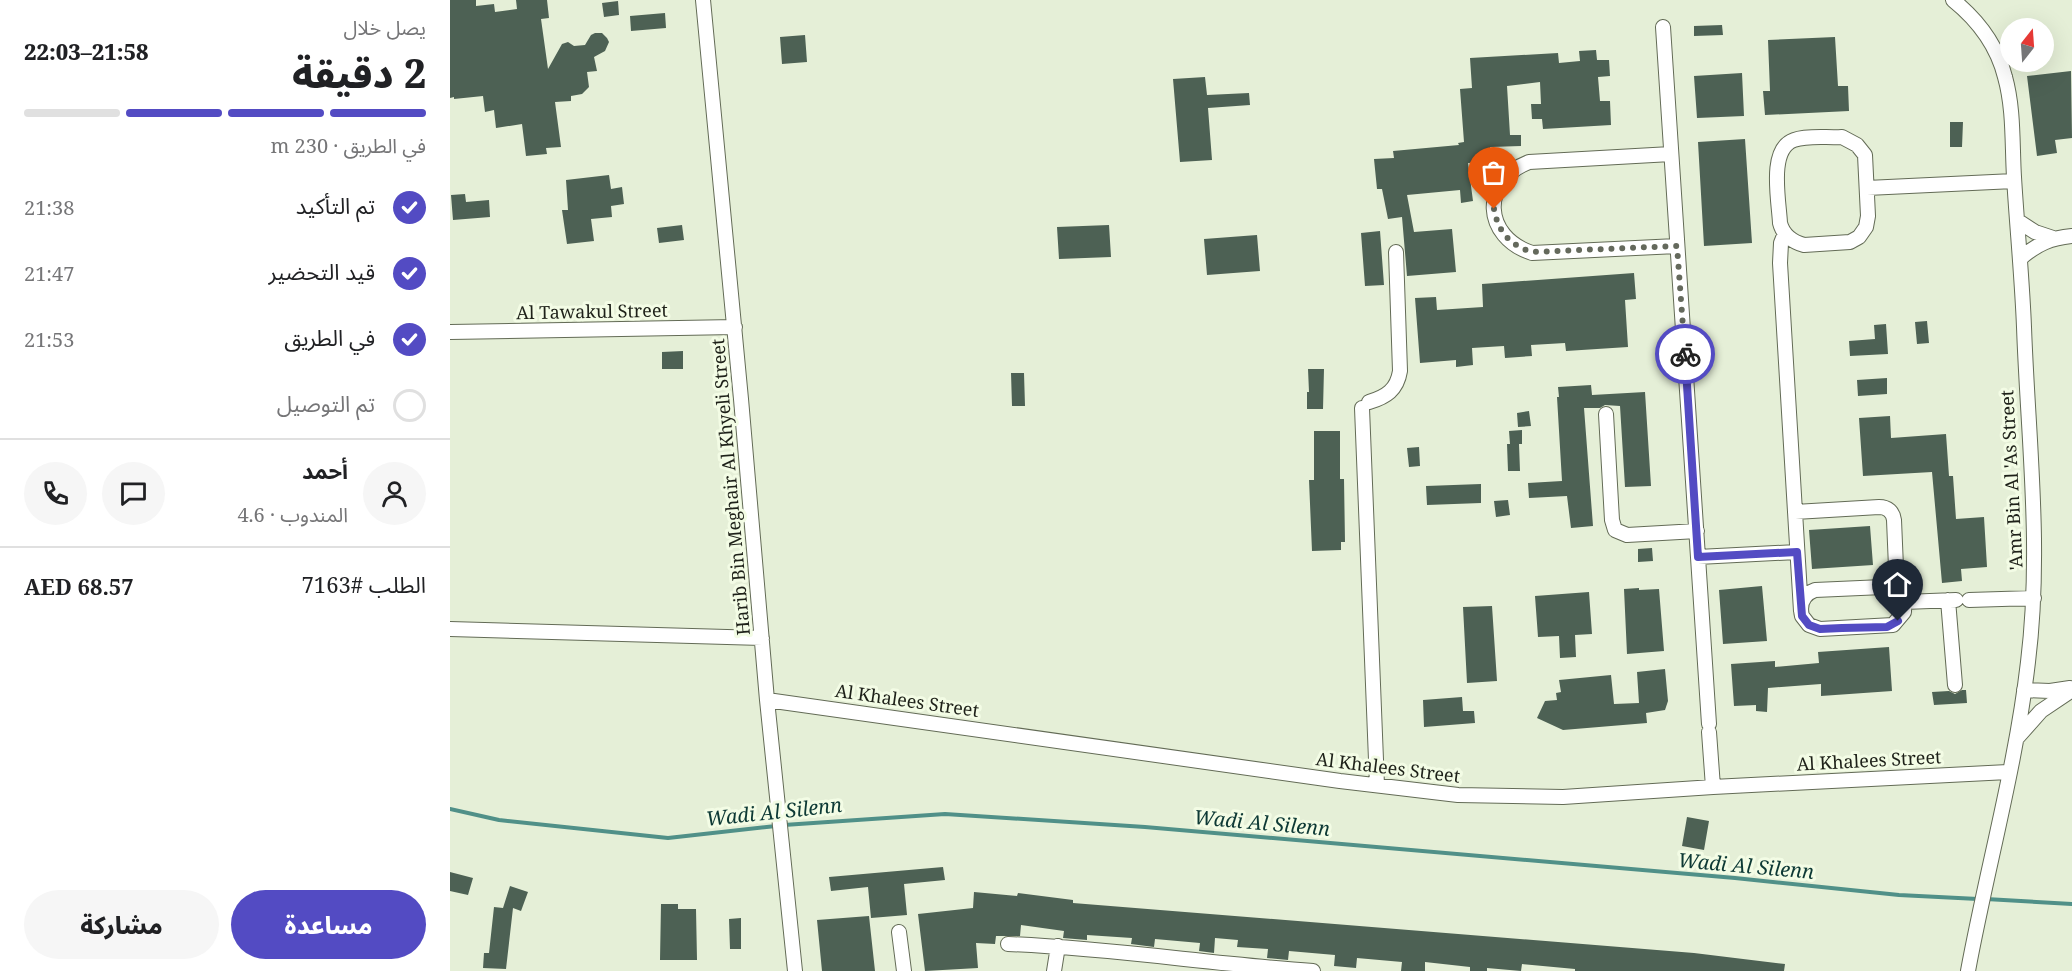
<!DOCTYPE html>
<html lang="ar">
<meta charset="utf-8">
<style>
body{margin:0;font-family:"Noto Serif","Noto Sans Arabic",serif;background:#f6f6f6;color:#202124;direction:rtl;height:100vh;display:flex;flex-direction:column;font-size:22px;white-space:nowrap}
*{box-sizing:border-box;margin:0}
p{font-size:20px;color:#757577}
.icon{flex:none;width:33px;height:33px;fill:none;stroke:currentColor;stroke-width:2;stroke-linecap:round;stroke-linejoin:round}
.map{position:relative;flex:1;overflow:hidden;direction:ltr}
.details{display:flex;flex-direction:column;background:#fff;width:450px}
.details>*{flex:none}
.needle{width:39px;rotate:17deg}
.buttons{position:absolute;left:1550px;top:18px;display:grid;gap:12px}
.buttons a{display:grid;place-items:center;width:54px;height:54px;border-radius:50%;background:#fff;box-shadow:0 6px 24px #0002;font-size:30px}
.pin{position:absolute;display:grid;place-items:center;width:51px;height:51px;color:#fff;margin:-62px -26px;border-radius:50% 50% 50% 0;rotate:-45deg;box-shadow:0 0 6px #0007}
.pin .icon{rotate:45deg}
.courier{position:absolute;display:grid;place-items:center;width:60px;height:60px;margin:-30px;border:4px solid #534bc3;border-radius:50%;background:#fff;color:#222;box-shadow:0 2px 8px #0007}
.head em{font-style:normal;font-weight:800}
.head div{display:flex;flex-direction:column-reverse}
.head{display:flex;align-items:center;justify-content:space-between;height:102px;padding:0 24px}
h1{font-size:39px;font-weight:800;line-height:45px}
.bar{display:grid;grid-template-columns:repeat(4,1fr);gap:9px 6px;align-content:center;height:72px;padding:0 24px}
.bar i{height:8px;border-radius:4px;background:#e0e0e0}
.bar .current{background:#534bc3}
.bar p{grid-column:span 4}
.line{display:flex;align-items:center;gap:15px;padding:0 24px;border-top:2px solid #e0e0e0}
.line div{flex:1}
.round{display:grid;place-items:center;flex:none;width:63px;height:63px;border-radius:32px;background:#f6f6f6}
ol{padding:0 24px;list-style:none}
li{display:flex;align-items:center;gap:18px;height:66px}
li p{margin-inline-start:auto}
li .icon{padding:6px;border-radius:50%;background:#534bc3;color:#fff;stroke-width:4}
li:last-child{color:#757577}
li i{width:33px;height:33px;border:3px solid #e0e0e0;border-radius:50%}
.action{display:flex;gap:12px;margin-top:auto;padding:12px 24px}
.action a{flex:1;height:69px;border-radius:36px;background:#534bc3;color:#fff;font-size:24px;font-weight:800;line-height:69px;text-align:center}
.action a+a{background:#f6f6f6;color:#202124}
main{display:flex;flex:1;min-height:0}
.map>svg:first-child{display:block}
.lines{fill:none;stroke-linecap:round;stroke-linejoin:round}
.stream{stroke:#509088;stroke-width:4}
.building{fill:#4d6154}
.minor-casing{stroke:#636b56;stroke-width:16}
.minor{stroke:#fff;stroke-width:14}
.done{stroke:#64695c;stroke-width:6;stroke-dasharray:0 10.8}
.route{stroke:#534bc3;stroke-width:8}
.labels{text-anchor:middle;stroke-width:6;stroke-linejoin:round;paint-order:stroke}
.street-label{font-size:18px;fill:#1e2119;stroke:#f3fce5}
.water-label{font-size:20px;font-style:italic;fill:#0d3935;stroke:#f3fce5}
</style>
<main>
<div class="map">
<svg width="1622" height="971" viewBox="0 0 1622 971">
<rect width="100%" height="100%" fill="#e5efd7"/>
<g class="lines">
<path class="stream" d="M 0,809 L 49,820 L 218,838 L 326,826
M 334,825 L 495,814 L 695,827 L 1285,878 L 1449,895 L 1528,899
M 1536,899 L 1622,904"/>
</g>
<path class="building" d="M 0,0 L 26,0 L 26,6 L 44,4 L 45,12 L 67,9 L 66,0 L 97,0 L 99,18 L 91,19 L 98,69 L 112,44 L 118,42 L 124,46 L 135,45 L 141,35 L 145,33 L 152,33 L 157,38 L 159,42 L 155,51 L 144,57 L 147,71 L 137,72 L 139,87 L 132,94 L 121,96 L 121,101 L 105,102 L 111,147 L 96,148 L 97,154 L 76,156 L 72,124 L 46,128 L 44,110 L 35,112 L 33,96 L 4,99 L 4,97 L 0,98 Z
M 168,1 L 169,15 L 154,17 L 152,3 Z
M 215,13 L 216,28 L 181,31 L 180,16 Z
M 1272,25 L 1273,35 L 1244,36 L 1244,26 Z
M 355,35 L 357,62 L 332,64 L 330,37 Z
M 1385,37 L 1388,86 L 1398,86 L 1399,111 L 1315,115 L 1313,91 L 1320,91 L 1318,40 Z
M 1146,50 L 1147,60 L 1159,60 L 1160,76 L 1148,77 L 1150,101 L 1160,101 L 1161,125 L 1093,129 L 1092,119 L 1082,119 L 1081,104 L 1091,104 L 1090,82 L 1057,86 L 1060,135 L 1071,135 L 1071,146 L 1040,147 L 1041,162 L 1018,163 L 1023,201 L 1011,203 L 1010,190 L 957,195 L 964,232 L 1002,229 L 1006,272 L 957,276 L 952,217 L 938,219 L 932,189 L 927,189 L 924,159 L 944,158 L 943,151 L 1009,145 L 1008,143 L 1014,142 L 1010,89 L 1022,88 L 1020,58 L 1108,53 L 1109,63 L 1130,61 L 1129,51 Z
M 1621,71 L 1622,138 L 1605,140 L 1607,153 L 1587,156 L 1577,76 Z
M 1292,73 L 1294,116 L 1247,118 L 1244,76 Z
M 755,77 L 757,95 L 799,93 L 800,105 L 758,108 L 762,160 L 730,162 L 723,79 Z
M 1500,122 L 1513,122 L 1512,147 L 1500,147 Z
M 1295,139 L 1302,243 L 1254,246 L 1248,142 Z
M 159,175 L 161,189 L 172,187 L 174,204 L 161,206 L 162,217 L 141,219 L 144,241 L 117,244 L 112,210 L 118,210 L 116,180 Z
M 15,194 L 16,202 L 39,200 L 40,217 L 3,220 L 1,195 Z
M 232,225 L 234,240 L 209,243 L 207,228 Z
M 659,225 L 661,257 L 609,259 L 607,227 Z
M 930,231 L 934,285 L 915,286 L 911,233 Z
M 807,235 L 810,271 L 757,275 L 754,239 Z
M 1184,273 L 1186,299 L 1175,300 L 1178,347 L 1116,351 L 1115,343 L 1081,345 L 1082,356 L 1055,358 L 1054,346 L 1022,348 L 1023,365 L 1006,367 L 1006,360 L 970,363 L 965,298 L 986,297 L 987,310 L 1033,307 L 1032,284 Z
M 1477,321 L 1479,343 L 1467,344 L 1465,322 Z
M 1436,324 L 1438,354 L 1400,356 L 1399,341 L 1425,339 L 1424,325 Z
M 233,351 L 233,369 L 212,369 L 212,352 Z
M 858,369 L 874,369 L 873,409 L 857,409 L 857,392 L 859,392 Z
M 561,373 L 574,373 L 575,406 L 562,406 Z
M 1437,378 L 1437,394 L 1408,396 L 1407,380 Z
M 1141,385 L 1142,395 L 1195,392 L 1201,486 L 1175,487 L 1170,406 L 1155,405 L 1150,408 L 1134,408 L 1143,526 L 1121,528 L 1117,496 L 1079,498 L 1078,483 L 1112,481 L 1107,397 L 1109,397 L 1108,387 Z
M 1079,411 L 1081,426 L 1068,427 L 1067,413 Z
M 1440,416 L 1441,438 L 1496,434 L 1499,476 L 1503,476 L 1506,519 L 1534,517 L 1537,567 L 1511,569 L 1512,581 L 1492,583 L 1482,472 L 1413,476 L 1409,418 Z
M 1072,430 L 1072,444 L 1069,444 L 1070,471 L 1058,471 L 1057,444 L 1060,444 L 1059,431 Z
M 864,431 L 890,431 L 890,479 L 894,479 L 895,542 L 891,542 L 891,550 L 862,551 L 859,480 L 864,480 Z
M 969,447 L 970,466 L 959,467 L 957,448 Z
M 1031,484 L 1031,503 L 977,505 L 976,486 Z
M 1058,500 L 1060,515 L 1046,517 L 1044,501 Z
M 1420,526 L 1423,565 L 1362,569 L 1359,530 Z
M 1202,548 L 1203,561 L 1188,562 L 1188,549 Z
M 1312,586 L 1317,641 L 1273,644 L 1269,590 Z
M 1189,588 L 1189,590 L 1209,589 L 1214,651 L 1177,654 L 1174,589 Z
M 1139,592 L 1142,634 L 1125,635 L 1126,657 L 1110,658 L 1109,636 L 1088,637 L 1085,596 Z
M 1042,606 L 1047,681 L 1017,683 L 1013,607 Z
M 1439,647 L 1442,691 L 1371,696 L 1371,684 L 1318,688 L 1317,712 L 1306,711 L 1306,705 L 1284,706 L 1281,664 L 1325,661 L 1325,667 L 1369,663 L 1368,652 Z
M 1215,669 L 1218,701 L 1215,710 L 1196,713 L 1197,723 L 1113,730 L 1087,718 L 1095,701 L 1107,700 L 1106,693 L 1111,692 L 1109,680 L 1161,675 L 1164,704 L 1189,703 L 1187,672 Z
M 1512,690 L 1516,690 L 1517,703 L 1484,705 L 1482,692 L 1499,691 L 1505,694 Z
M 1012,697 L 1013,711 L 1024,711 L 1025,723 L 974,727 L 973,700 Z
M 1237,817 L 1259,821 L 1254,850 L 1232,846 Z
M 493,867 L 495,880 L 454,884 L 457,915 L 421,918 L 418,887 L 381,891 L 379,877 Z
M 0,872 L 23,878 L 18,895 L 0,891 Z
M 60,886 L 78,892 L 71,911 L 63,908 L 56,969 L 33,968 L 34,953 L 39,953 L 44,907 L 53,908 Z
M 524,892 L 567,896 L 568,893 L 623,900 L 623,903 L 1244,953 L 1335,964 L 1334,971 L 1125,971 L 1125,969 L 1072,964 L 1071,971 L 1037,968 L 1037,971 L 1020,971 L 1020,967 L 975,962 L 975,971 L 951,971 L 952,962 L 907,958 L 906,968 L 884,966 L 885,955 L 839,951 L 838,960 L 817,958 L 818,949 L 787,947 L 788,940 L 765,938 L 764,953 L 749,951 L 750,943 L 705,939 L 704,947 L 681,944 L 682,938 L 637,935 L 637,940 L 613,938 L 614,931 L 571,925 L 570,936 L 546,936 L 545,944 L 526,943 L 528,968 L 475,971 L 468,914 L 523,908 Z
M 211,904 L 228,904 L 228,909 L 246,909 L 247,960 L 210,960 Z
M 419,916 L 425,971 L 372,971 L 367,920 Z
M 291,918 L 291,949 L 280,949 L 279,919 Z"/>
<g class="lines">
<g class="minor-casing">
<path id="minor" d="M 253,0 L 291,399 L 317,700 L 345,971
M 1503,0 C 1529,21 1547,45 1555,77 C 1564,109 1562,144 1564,177 C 1567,227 1572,277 1574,327 C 1578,439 1592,549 1578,662 C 1566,766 1537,868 1518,971
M 1213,27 L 1259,724
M 1392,137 L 1407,145 L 1415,155 L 1418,216 L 1416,227 L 1409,237 L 1400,242 L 1354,245 C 1343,242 1333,235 1330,223 C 1329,201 1318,149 1344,140 C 1358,135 1377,138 1392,137 Z
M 1221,154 L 1079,162 C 1030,181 1033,237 1082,253 L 1227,246
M 1417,188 L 1564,181
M 1568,221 L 1585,232 L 1603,238
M 1335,233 L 1331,243 L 1330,263 L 1351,611
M 1571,258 C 1587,244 1601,238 1622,236
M 0,332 L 285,327
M 919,402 C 936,397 947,390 950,371 L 946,252
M 912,408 L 927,785
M 1156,414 L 1162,520 L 1165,530 L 1177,535 L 1247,531
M 1345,512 L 1429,507 C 1438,507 1443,512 1444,520 L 1447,591
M 1248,557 L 1347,552
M 1433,587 L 1447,591 L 1454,602 L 1454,612 L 1443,625 L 1370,629 L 1359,625 L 1352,616 C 1349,604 1354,594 1365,590 Z
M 1498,600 L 1505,685
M 1519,600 L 1584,598
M 1454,602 L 1506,600
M 0,629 L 312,638
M 1574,690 L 1600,691 L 1620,688
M 317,700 L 890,781 L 1008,795 L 1113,797 L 1263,787 L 1558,772
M 1259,732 L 1263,787
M 1567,738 L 1591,711 L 1622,690
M 449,932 L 454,971
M 558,944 C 660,948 761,964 863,971
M 604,971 L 608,946"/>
</g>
<use href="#minor" class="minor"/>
</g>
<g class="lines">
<path class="done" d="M 1044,209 C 1048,232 1060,245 1082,252 L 1227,246 L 1235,354"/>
<path class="route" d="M 1235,354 L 1248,557 L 1347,552 L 1352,616 L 1359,625 L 1370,629 L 1392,628 L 1437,627 L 1448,621"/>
</g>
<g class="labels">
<g class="street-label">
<text transform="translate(142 312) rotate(-1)" y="6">Al Tawakul Street</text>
<text transform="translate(1562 480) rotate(-93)" y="6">'Amr Bin Al 'As Street</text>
<text transform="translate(281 487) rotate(-95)" y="6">Harib Bin Meghair Al Khyeli Street</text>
<text transform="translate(457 701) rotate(8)" y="6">Al Khalees Street</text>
<text transform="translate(1419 761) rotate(-3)" y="6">Al Khalees Street</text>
<text transform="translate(938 768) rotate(7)" y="6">Al Khalees Street</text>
</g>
<g class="water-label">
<text transform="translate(324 812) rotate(-6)" y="7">Wadi Al Silenn</text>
<text transform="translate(812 823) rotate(5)" y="7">Wadi Al Silenn</text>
<text transform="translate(1296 866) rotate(5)" y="7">Wadi Al Silenn</text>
</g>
</g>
</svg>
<div class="buttons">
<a><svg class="needle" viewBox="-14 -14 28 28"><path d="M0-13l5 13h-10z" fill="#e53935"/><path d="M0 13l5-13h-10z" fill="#757577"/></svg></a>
</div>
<div class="pin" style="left:1044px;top:209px;background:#ea580c"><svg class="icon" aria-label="bag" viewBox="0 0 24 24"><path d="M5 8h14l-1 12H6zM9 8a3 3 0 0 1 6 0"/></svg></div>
<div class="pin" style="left:1448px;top:621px;background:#1f2937"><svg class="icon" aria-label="home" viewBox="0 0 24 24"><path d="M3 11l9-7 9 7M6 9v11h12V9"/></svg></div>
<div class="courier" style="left:1235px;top:354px"><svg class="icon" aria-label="bike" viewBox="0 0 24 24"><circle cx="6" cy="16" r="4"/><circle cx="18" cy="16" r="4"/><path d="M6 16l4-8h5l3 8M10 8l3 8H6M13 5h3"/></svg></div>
</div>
<section class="details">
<div class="head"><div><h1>2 دقيقة</h1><p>يصل خلال</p></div><em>21:58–22:03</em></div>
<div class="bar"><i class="current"></i><i class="current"></i><i class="current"></i><i></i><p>في الطريق · 230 m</p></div>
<ol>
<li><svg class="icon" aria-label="check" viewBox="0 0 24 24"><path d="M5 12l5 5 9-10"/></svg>تم التأكيد<p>21:38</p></li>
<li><svg class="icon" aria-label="check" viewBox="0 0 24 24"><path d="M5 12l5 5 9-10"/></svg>قيد التحضير<p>21:47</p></li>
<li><svg class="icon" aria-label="check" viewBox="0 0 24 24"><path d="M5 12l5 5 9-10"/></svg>في الطريق<p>21:53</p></li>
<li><i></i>تم التوصيل</li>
</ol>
<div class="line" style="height:108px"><a class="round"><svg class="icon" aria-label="person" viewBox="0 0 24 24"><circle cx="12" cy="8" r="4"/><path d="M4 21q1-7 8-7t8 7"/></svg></a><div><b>أحمد</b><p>المندوب · 4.6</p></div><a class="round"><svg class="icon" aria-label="chat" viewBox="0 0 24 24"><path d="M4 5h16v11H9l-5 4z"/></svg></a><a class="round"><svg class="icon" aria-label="phone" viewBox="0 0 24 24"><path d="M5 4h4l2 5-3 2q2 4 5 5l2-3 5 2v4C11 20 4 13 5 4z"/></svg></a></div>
<div class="line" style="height:78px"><div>الطلب #7163</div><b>AED 68.57</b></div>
<div class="action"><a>مساعدة</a><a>مشاركة</a></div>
</section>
</main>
